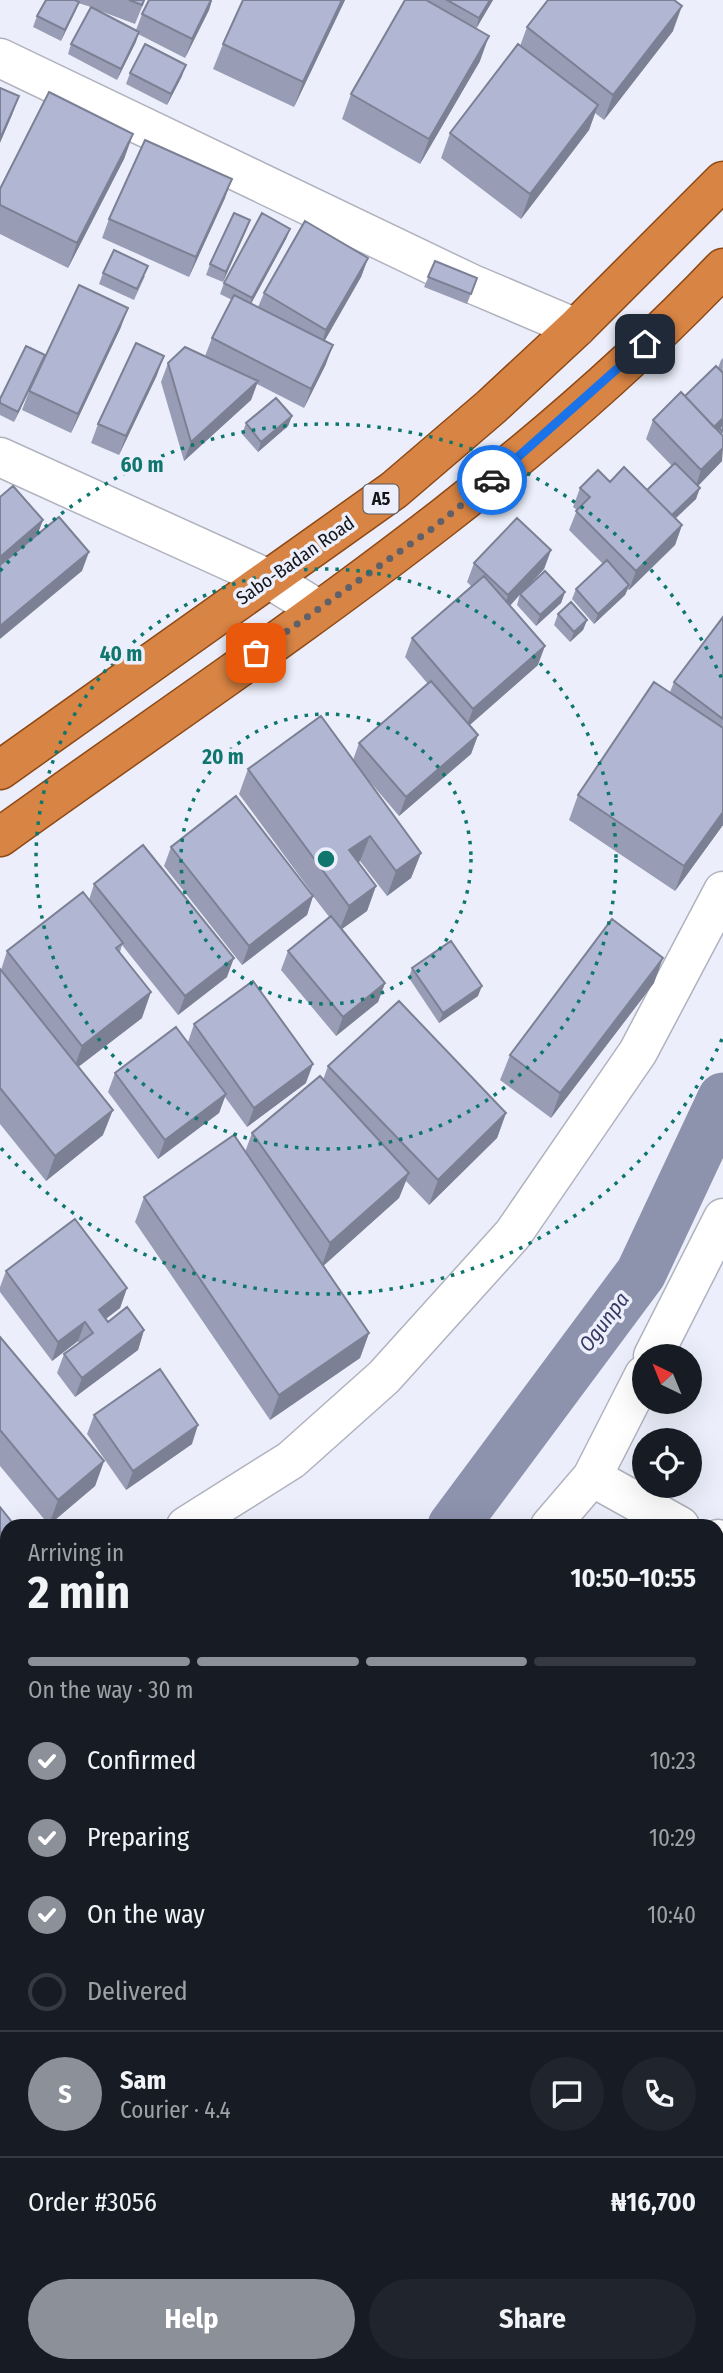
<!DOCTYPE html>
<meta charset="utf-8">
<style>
body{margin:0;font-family:"Fira Sans Condensed",sans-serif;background:#20242c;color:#f1f3f6;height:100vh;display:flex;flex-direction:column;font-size:26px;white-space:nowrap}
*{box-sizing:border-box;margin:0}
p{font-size:23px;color:#9ea1a6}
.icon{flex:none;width:38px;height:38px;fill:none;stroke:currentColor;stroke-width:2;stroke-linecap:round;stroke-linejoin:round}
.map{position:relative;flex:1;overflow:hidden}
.sheet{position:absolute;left:0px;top:1519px;width:724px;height:854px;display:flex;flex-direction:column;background:#171b24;border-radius:21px 21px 0 0;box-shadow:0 7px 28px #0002}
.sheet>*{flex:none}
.needle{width:46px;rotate:317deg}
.fabs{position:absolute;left:632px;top:1344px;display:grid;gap:14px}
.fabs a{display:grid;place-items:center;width:70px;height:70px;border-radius:50%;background:#171b24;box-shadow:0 7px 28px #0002;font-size:35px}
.pin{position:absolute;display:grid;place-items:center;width:60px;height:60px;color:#fff;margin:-30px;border-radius:14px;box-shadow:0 4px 10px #0006}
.courier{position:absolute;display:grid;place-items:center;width:70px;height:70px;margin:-35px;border:5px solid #1a73e8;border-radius:50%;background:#fff;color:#222;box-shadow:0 2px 9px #0007}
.head em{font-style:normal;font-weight:700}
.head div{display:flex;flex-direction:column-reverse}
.head{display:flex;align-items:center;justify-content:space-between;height:119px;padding:0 28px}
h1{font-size:46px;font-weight:700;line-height:52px}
.bar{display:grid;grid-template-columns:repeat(4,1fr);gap:10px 7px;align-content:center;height:84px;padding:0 28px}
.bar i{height:9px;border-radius:5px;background:#363941}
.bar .selected{background:#8c9099}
.bar p{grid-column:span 4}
.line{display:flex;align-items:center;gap:18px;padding:0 28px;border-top:2px solid #363941}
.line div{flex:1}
.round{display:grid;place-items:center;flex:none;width:74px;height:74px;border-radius:37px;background:#20242c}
ol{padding:0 28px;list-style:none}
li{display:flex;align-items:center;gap:21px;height:77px}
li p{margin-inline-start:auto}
li .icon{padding:7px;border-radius:50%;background:#8c9099;color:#fff;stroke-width:4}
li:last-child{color:#9ea1a6}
li i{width:38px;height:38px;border:4px solid #363941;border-radius:50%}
.action{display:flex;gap:14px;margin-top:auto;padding:14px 28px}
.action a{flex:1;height:80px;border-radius:42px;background:#8c9099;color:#fff;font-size:28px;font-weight:700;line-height:80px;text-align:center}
.action a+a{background:#20242c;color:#f1f3f6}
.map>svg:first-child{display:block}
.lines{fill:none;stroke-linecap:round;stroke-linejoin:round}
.canal{stroke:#8d92ad;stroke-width:51}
.minor-casing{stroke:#b0b2be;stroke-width:41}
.trunk-casing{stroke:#8e4916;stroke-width:41}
.minor{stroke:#fff;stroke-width:38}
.trunk{stroke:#d88444;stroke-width:38}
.wall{fill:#989db5}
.shaded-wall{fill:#7c8094}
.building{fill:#b1b7d3;stroke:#7c8094;stroke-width:2}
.done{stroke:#606168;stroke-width:7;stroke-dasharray:0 12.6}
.route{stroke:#1a73e8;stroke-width:9}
.ring{fill:none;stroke:#0f766e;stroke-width:3.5;stroke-dasharray:3.5 7}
.labels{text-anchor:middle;stroke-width:7;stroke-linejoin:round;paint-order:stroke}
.shield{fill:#eceffb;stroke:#55565d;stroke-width:2}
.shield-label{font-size:18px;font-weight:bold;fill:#141519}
.street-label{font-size:19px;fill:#141519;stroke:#eceffb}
.water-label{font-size:21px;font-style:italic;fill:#353a63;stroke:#eceffb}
.centre{fill:#0f766e;stroke:#eceffb;stroke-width:3.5}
.ring-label{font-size:21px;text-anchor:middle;font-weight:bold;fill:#0f766e;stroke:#eceffb;stroke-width:7;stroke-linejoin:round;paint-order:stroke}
</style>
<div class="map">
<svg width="723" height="2373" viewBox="0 0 723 2373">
<rect width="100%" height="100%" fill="#eceffb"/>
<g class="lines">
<path class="canal" d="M 453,1526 L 641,1273 L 723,1098
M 0,1837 L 7,1832"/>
<g class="minor-casing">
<path id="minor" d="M 0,58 L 470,283 L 576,328
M 0,457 L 269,579 L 318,609
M 653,1356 L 723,1218
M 592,1477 L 680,1526
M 186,1526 L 291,1460 L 384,1377 L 513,1234 L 638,1052 L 723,891
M 550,1526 L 592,1477 L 644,1375
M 718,1539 L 723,1541
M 718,1653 L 723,1657
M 0,1685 L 7,1676
M 0,1946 L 7,1940
M 0,2148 L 7,2142
M 347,2373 L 351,2366"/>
</g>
<g class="trunk-casing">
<path id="trunk" d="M 0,770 L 394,490 L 491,407 L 576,328 L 723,181
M 0,837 C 249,658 511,491 723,268"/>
</g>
<use href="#minor" class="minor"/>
<use href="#trunk" class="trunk"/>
</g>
<path class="wall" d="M 46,0 L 145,0 L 135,24 L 95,9 L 136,30 L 142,14 L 149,0 L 212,0 L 209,10 L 185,58 L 138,34 L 117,80 L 68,54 L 71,44 L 91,7 L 78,3 L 61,41 L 33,27 L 37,16 Z
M 243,0 L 345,0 L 294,107 L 213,69 L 223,44 Z
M 405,0 L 493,0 L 476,28 L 480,61 L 420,164 L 342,119 L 351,94 Z
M 527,27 L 673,31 L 604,120 L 595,113 L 589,130 L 521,219 L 441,158 L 450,133 L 520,46 Z
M 130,73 L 182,76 L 167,105 L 126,84 Z
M 133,134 L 124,159 L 68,268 L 0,234 L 0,189 Z
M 225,198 L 189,277 L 102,238 L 109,219 Z
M 250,220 L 223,282 L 206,275 L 210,264 Z
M 290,229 L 286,239 L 251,304 L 258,307 L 264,293 L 368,258 L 361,277 L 324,341 L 326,364 L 304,408 L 257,384 L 251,400 L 184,461 L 161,382 L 168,363 L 205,356 L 212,338 L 232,300 L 220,294 L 224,283 Z
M 435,261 L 477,278 L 467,304 L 424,287 Z
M 103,273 L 145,276 L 134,300 L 99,284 Z
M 121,327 L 71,433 L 22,410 L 31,386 L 14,422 L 0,415 L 0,399 L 45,355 Z
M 723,358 L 722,461 L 698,486 L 696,499 L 675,519 L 682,525 L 675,545 L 629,590 L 628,589 L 625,595 L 594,624 L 572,599 L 576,589 L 603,564 L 569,530 L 577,510 L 573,507 L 580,488 L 610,482 L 647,490 L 672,466 L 646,439 L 653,420 L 685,396 L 718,368 L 721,360 Z
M 157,375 L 119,455 L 91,443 L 98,424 Z
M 292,416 L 288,426 L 258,452 L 242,434 L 246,423 Z
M 551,550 L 544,569 L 521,594 L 565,592 L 561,603 L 536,626 L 517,605 L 520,594 L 510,606 L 538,665 L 470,725 L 478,735 L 471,754 L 399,816 L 365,776 L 421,853 L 411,878 L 387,896 L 360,861 L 358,862 L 376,886 L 367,911 L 342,929 L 385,983 L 378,1002 L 336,1036 L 281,970 L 288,951 L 330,918 L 313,896 L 307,915 L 242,965 L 164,866 L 171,847 L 312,893 L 239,794 L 248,769 L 353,760 L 359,743 L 428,684 L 405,657 L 412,638 L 471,586 L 467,582 L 474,563 Z
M 558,614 L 587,620 L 583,630 L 570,642 L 554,625 Z
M 723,617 L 723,825 L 675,891 L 569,820 L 578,795 L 670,692 L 674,682 Z
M 94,884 L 227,977 L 178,1015 L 122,945 L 120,952 L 142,1018 L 78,1067 L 103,1135 L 46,1181 L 0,1124 L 0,969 L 1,970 L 7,951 L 89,900 Z
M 412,968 L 478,996 L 439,1023 L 409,978 Z
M 654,983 L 551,1118 L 500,1080 L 510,1055 Z
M 194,1024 L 306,1083 L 247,1127 L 225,1097 L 219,1113 L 158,1159 L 108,1092 L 115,1073 L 188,1042 Z
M 328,1066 L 506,1113 L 497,1138 L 429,1205 L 406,1181 L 399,1198 L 323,1266 L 369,1333 L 360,1358 L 270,1420 L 135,1222 L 144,1197 L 245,1152 L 252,1133 L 323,1080 Z
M 6,1271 L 127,1288 L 120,1308 L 106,1319 L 108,1322 L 144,1330 L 138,1350 L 75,1397 L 57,1373 L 64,1354 L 79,1343 L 78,1341 L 52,1361 L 0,1292 L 0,1287 Z
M 0,1337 L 104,1461 L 95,1486 L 49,1525 L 0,1466 Z
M 94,1415 L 192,1444 L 126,1490 L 87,1434 Z
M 7,1719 L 7,1772 L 0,1778 L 0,1725 Z
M 718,1859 L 723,1865 L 723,1992 L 718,1997 Z
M 7,1993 L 7,2060 L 6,2062 L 0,2068 L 0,2005 L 5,2001 Z
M 723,2066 L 723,2193 L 718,2195 L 718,2072 L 719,2068 Z
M 7,2174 L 7,2191 L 2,2185 Z
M 7,2241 L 7,2326 L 1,2342 L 0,2341 L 0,2250 Z
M 723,2323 L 723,2361 L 718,2352 L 718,2330 L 719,2325 Z
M 201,2366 L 295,2366 L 291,2373 L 214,2373 Z
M 535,2366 L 548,2366 L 541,2372 Z
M 472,2367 L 511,2373 L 470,2373 Z"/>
<path class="shaded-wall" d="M 211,0 L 212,0 L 209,10 L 185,58 L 192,39 Z
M 342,0 L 345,0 L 294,107 L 303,82 Z
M 490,0 L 493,0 L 476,29 L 479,18 Z
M 79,2 L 75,12 L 61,41 L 65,30 Z
M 682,6 L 673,31 L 604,120 L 613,95 Z
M 139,32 L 136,42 L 117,80 L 121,69 Z
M 489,36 L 480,61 L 420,164 L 429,139 Z
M 186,65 L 182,76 L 167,105 L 171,94 Z
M 19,96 L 12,115 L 0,143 L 0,139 Z
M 598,105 L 589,130 L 521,219 L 530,194 Z
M 133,134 L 124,159 L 68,268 L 77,243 Z
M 232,179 L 225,198 L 189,277 L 196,257 Z
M 250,220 L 246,231 L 223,282 L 226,272 Z
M 290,229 L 286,239 L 248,309 L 252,298 Z
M 368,258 L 361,277 L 320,349 L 326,330 Z
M 128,308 L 121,327 L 71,433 L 78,414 Z
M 333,345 L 326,364 L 304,408 L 311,389 Z
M 45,355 L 41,366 L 14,422 L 18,412 Z
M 164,356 L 157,375 L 119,455 L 126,436 Z
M 258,381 L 251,400 L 184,461 L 191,442 Z
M 292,416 L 288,426 L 258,452 L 261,442 Z
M 723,418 L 723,425 L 708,440 L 711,429 Z
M 723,448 L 722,461 L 695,489 L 701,470 Z
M 700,488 L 696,499 L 664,529 L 668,519 Z
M 43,520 L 36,539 L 0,570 L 0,557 Z
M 682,525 L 675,545 L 629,590 L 636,571 Z
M 551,550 L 544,569 L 502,614 L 508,595 Z
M 89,552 L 82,571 L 0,639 L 0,626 Z
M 629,585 L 625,595 L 594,624 L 598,614 Z
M 565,592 L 561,603 L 536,626 L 540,615 Z
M 587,620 L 583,630 L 570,642 L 574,632 Z
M 545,646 L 538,665 L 466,728 L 473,709 Z
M 478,735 L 471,754 L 399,816 L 406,797 Z
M 723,812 L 723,825 L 675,891 L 684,866 Z
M 370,836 L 360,861 L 340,875 L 349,850 Z
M 421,853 L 411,878 L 387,896 L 396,871 Z
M 376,886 L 367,911 L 339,931 L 349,906 Z
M 313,896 L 307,915 L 242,965 L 249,946 Z
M 234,958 L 227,977 L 178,1015 L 185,996 Z
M 663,958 L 654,983 L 551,1118 L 560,1093 Z
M 385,983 L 378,1002 L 336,1036 L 343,1017 Z
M 482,986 L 478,996 L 439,1023 L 443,1013 Z
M 151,992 L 142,1018 L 73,1071 L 82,1046 Z
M 313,1064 L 306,1083 L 247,1127 L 254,1108 Z
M 226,1094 L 219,1113 L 158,1159 L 165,1140 Z
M 113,1110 L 103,1135 L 46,1181 L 55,1156 Z
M 506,1113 L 497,1138 L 429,1205 L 438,1180 Z
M 409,1173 L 399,1198 L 321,1268 L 330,1243 Z
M 127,1288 L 120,1308 L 92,1329 L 99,1310 Z
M 85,1322 L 78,1341 L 52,1361 L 58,1342 Z
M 144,1330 L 138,1350 L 75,1397 L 82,1378 Z
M 369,1333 L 360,1358 L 270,1420 L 279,1395 Z
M 198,1425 L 192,1444 L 126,1490 L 133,1471 Z
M 104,1461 L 95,1486 L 49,1525 L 58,1500 Z
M 7,1540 L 7,1558 L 0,1563 L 0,1546 Z
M 723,1589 L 723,1596 L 718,1601 L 718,1594 Z
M 7,1765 L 7,1772 L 0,1778 L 3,1768 Z
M 723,1794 L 723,1807 L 718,1811 L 718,1799 Z
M 723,1982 L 723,1992 L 718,1997 Z
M 7,2054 L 6,2062 L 0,2068 L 0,2061 Z
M 723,2177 L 723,2193 L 718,2195 L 718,2178 Z
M 171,2366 L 175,2366 L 171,2373 L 167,2373 Z
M 292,2366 L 295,2366 L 291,2373 L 288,2373 Z
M 512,2366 L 513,2366 L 511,2373 L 504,2373 Z
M 543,2366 L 548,2366 L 541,2372 Z"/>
<path class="building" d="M 46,0 L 75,0 L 79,2 L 65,30 L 37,16 Z
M 129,0 L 144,0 L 142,5 Z
M 149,0 L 211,0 L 192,39 L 142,14 Z
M 243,0 L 342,0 L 303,82 L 223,44 Z
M 405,0 L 426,0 L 489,36 L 429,139 L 351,94 Z
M 447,0 L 490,0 L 479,18 Z
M 548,0 L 674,0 L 682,6 L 613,95 L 527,27 Z
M 91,7 L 139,32 L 121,69 L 71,44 Z
M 145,44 L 186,65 L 171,94 L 130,73 Z
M 518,44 L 598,105 L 530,194 L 450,133 Z
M 0,88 L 19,96 L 0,139 Z
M 49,92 L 133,134 L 77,243 L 0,205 L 0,189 Z
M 145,140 L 232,179 L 196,257 L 109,219 Z
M 234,213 L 250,220 L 226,272 L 210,264 Z
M 262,213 L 290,229 L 252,298 L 224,283 Z
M 305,221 L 368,258 L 326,330 L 264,293 Z
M 114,250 L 148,266 L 137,289 L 103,273 Z
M 435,261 L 477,278 L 471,294 L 428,277 Z
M 79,285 L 128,308 L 78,414 L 29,391 Z
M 234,295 L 333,345 L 311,389 L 212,338 Z
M 136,343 L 164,356 L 126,436 L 98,424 Z
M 26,346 L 45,355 L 18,412 L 0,403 L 0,399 Z
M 185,347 L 258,381 L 191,442 L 168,363 Z
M 716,366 L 723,373 L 723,418 L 714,427 L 685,396 Z
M 681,392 L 723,436 L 723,448 L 701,470 L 653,420 Z
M 276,398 L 292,416 L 261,442 L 246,423 Z
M 723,424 L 723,432 L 719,428 Z
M 675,463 L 700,488 L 672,515 L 647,490 Z
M 624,467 L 682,525 L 636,571 L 576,511 L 590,497 L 580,488 L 598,470 L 610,482 Z
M 13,486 L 43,520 L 0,557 L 0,497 Z
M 59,517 L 89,552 L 0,626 L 0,565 Z
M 517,518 L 551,550 L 508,595 L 474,563 Z
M 607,560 L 629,585 L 598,614 L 576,589 Z
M 545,571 L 565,592 L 540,615 L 520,594 Z
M 484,576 L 545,646 L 473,709 L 412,638 Z
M 571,602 L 587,620 L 574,632 L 558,614 Z
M 723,617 L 723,719 L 674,682 Z
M 431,681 L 478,735 L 406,797 L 359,743 Z
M 654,682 L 723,728 L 723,812 L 684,866 L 578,795 Z
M 321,716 L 421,853 L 396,871 L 370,836 L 349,850 L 376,886 L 349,906 L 248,769 Z
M 236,796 L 313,896 L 249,946 L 171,847 Z
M 143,845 L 234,958 L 185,996 L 94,884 Z
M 83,892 L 123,943 L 116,948 L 151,992 L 82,1046 L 7,951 Z
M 331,916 L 385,983 L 343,1017 L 288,951 Z
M 612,919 L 663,958 L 560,1093 L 510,1055 Z
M 451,941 L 482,986 L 443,1013 L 412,968 Z
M 0,969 L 113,1110 L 55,1156 L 0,1088 Z
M 253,981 L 313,1064 L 254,1108 L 194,1024 Z
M 399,1001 L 506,1113 L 438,1180 L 328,1066 Z
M 176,1027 L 226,1094 L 165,1140 L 115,1073 Z
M 320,1076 L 409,1173 L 330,1243 L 252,1133 Z
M 234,1135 L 369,1333 L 279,1395 L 144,1197 Z
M 75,1219 L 127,1288 L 99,1310 L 108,1322 L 127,1307 L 144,1330 L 82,1378 L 64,1354 L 93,1333 L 85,1322 L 58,1342 L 6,1271 Z
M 0,1337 L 104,1461 L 58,1500 L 0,1430 Z
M 160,1369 L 198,1425 L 133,1471 L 94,1415 Z
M 0,1507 L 15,1526 L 7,1526 L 7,1540 L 0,1546 Z
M 718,1568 L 723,1575 L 723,1589 L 718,1594 Z
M 718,1685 L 723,1691 L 723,1794 L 718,1799 Z
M 7,1719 L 7,1765 L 3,1768 L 0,1765 L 0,1725 Z
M 718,1859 L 723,1865 L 723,1977 L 718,1971 Z
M 7,1998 L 7,2037 L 0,2029 L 0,2005 Z
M 0,2041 L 7,2048 L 7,2054 L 0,2061 Z
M 723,2066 L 723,2079 L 719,2068 Z
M 722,2090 L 723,2094 L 723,2177 L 718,2178 L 718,2092 Z
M 4,2240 L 7,2241 L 7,2322 L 0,2320 L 0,2250 Z
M 0,2354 L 7,2355 L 7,2366 L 38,2366 L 36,2373 L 0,2373 Z
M 718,2357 L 723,2366 L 723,2373 L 667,2373 L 679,2366 L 718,2366 Z
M 87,2366 L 171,2366 L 167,2373 L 83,2373 Z
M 244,2366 L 292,2366 L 288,2373 L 257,2373 Z
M 380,2366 L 423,2366 L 430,2373 L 373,2373 Z
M 473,2366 L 512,2366 L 504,2373 L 477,2373 L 472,2367 Z
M 594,2366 L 646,2366 L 650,2373 L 581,2373 Z
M 646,2366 L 679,2366 L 666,2373 L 650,2373 Z"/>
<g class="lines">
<path class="done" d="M 256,653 L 433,528 L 492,480"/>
<path class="route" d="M 492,480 L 645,344"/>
</g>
<g class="ring">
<circle cx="326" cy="859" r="145"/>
<circle cx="326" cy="859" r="290"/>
<path d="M722 1039A435 435 0 0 1 0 1147M0 571A435 435 0 0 1 722 679"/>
</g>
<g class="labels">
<rect class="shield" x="363.5" y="484.5" width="35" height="29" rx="5"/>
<g class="shield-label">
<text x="381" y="505">A5</text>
</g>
<g class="street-label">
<text transform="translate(295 560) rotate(-35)" y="7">Sabo-Badan Road</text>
</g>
<g class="water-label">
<text transform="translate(604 1322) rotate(-53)" y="7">Ogunpa</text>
</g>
</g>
<circle cx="326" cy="859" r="10" class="centre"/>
<g class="ring-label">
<text x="142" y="472">60 m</text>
<text x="121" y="661">40 m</text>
<text x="223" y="764">20 m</text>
</g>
</svg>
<div class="fabs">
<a><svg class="needle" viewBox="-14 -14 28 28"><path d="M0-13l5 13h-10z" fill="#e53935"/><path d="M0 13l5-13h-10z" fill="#9ea1a6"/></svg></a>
<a><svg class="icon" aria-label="locate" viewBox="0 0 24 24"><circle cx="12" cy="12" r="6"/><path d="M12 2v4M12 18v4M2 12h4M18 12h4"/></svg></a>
</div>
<div class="pin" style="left:256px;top:653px;background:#ea580c"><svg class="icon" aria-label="bag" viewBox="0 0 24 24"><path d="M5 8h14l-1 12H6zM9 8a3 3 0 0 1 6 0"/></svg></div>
<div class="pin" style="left:645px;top:344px;background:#1f2937"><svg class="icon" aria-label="home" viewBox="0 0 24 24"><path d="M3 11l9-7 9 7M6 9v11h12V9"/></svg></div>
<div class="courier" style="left:492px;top:480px"><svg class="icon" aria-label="car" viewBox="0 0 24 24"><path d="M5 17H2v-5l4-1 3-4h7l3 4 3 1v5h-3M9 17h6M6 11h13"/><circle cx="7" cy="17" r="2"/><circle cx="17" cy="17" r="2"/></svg></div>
<section class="sheet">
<div class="head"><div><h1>2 min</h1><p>Arriving in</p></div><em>10:50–10:55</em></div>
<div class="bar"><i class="selected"></i><i class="selected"></i><i class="selected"></i><i></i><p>On the way · 30 m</p></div>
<ol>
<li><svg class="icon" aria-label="check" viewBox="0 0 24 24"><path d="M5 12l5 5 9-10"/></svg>Confirmed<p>10:23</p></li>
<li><svg class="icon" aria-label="check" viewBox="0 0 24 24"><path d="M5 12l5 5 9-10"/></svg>Preparing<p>10:29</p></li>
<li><svg class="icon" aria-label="check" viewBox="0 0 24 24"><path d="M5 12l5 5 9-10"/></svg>On the way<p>10:40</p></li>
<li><i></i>Delivered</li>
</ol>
<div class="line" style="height:126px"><b class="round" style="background:#8c9099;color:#fff">S</b><div><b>Sam</b><p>Courier · 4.4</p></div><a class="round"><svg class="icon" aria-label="chat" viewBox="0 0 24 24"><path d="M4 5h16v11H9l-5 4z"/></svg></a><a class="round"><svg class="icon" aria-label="phone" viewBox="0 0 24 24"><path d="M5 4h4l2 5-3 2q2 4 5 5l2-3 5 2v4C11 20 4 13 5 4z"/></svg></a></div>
<div class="line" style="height:91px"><div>Order #3056</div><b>₦16,700</b></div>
<div class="action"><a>Help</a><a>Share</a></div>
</section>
</div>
